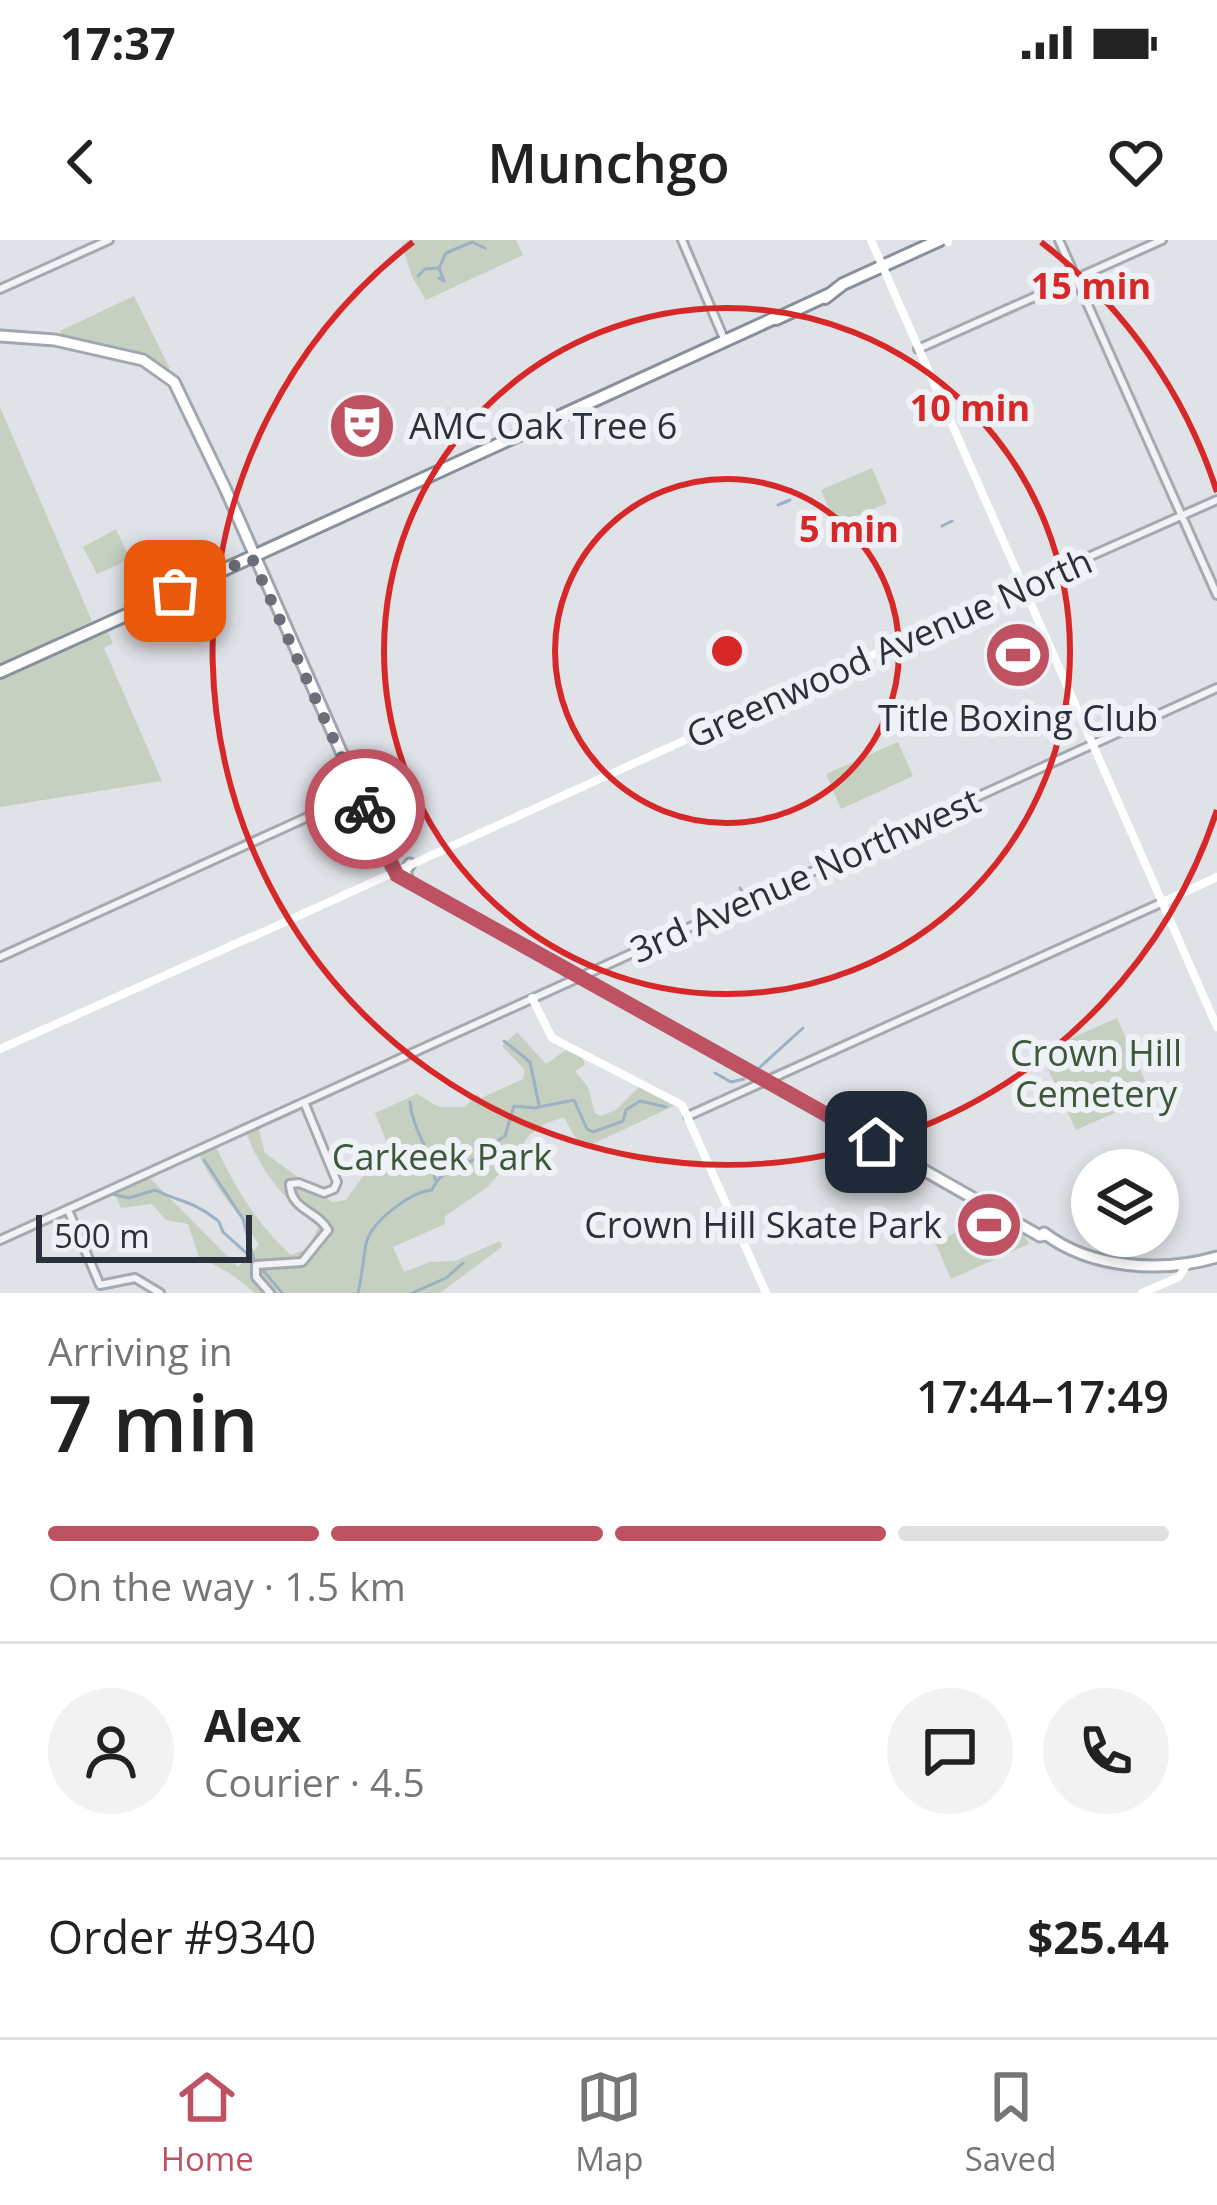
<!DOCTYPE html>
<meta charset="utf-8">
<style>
body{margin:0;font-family:"Open Sans",sans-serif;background:#f2f2f2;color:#222;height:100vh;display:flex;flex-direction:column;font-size:45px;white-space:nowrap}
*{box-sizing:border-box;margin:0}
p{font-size:39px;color:#767676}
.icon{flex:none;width:66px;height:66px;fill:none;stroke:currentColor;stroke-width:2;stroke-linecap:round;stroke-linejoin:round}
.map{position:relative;height:1053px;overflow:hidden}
.sheet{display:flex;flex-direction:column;background:#fff;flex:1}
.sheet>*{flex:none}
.controls{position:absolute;left:1071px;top:909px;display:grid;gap:24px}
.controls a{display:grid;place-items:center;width:108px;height:108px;border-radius:50%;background:#fff;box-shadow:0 6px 18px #0003;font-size:60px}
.scale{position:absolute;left:36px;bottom:30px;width:216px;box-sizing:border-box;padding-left:12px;border:6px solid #2a303c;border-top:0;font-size:33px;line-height:42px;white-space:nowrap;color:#2a303c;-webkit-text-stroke:9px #eef1f5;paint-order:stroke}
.pin{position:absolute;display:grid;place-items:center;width:102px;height:102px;color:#fff;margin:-51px;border-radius:24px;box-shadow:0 6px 18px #0006}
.courier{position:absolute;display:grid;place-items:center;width:120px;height:120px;margin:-60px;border:9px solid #be5262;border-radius:50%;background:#fff;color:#222;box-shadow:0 3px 15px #0007}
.head em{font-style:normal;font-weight:600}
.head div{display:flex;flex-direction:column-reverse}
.head{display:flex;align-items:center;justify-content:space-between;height:204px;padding:0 48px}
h1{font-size:78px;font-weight:600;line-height:90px}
.bar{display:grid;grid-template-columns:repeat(4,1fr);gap:18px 12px;align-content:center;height:144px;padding:0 48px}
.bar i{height:15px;border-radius:9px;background:#e0e0e0}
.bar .selected{background:#be5262}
.bar p{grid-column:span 4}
.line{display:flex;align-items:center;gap:30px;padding:0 48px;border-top:3px solid #e0e0e0}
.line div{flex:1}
.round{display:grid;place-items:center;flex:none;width:126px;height:126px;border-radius:63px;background:#f2f2f2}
.status{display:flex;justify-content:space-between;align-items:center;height:84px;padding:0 60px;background:#fff;direction:ltr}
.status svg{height:33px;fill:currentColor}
header{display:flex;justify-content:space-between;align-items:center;height:156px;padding:0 48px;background:#fff;font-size:54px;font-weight:600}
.dock{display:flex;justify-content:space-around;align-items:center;height:168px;border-top:3px solid #e0e0e0;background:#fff;font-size:33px;color:#767676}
.dock a{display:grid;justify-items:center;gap:6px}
.dock .selected{color:#be5262}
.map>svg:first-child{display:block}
.green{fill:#c5d0c1}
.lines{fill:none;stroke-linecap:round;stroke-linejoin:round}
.stream{stroke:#9eb0c3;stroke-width:3}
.tertiary-casing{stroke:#a5a9b0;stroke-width:12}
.primary-casing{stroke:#a0a7b1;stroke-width:15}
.trunk-casing{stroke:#88909c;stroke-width:16}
.tertiary{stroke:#f1f3f6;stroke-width:6}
.secondary{stroke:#fff;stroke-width:8}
.primary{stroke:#fff;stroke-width:9}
.trunk{stroke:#fff;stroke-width:10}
.primary-bridge-casing{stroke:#a0a7b1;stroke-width:15;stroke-linecap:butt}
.primary-bridge{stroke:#fff;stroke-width:9}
.done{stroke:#696e78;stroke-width:12;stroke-dasharray:0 21.6}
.route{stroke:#be5262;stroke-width:15}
.ring{fill:none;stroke:#d62828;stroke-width:6}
.labels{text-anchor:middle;stroke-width:12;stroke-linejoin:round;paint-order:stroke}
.poi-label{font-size:36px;fill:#2a303c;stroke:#eef1f5;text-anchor:start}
.street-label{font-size:36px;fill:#2a303c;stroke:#eef1f5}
.park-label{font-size:36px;fill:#3e5639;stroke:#eef1f5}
.centre{fill:#d62828;stroke:#eef1f5;stroke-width:6}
.ring-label{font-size:36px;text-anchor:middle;font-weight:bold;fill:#d62828;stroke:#eef1f5;stroke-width:12;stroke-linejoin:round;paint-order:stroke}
</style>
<div class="status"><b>17:37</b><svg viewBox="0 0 49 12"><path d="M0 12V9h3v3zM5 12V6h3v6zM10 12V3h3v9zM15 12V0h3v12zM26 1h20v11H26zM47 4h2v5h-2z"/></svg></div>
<header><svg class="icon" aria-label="back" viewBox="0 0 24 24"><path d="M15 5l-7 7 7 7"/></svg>Munchgo<svg class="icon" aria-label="heart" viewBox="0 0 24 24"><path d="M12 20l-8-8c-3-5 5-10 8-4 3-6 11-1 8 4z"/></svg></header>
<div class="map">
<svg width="1217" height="1053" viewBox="0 0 1217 1053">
<rect width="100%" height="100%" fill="#dfe2e7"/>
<path class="green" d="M 408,0 L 516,0 L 523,15 L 426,60 L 412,37 L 402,5 Z
M 134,56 L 169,127 L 170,134 L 144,118 L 64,98 L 60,91 Z
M 0,167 L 92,381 L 0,425 Z
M 872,228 L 887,263 L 836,285 L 821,250 Z
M 116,289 L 130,319 L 97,334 L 83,307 Z
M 107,389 L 113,403 L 104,408 L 162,541 L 0,567 L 0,438 Z
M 898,502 L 913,536 L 841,569 L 826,534 Z
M 1117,778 L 1152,856 L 1076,890 L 1040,812 Z
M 517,792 L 546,824 L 566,810 L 582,817 L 585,825 L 575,831 L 588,847 L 595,873 L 601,876 L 616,870 L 640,846 L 676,865 L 586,907 L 574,896 L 564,877 L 546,883 L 529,895 L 516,916 L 486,948 L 444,977 L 445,984 L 393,1007 L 404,1032 L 430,1022 L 455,1021 L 500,1001 L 502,1007 L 440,1053 L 255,1053 L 231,1034 L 199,1017 L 188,984 L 166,980 L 152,964 L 121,968 L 114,952 L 148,936 L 238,1027 L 259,1005 C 240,972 211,946 197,910 L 214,902 C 233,945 256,983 291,1015 L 307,1009 L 319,986 C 284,961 258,929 245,888 L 257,883 L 265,913 L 332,962 L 346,960 L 367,931 L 385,922 L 391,913 L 375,873 L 417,854 L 439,867 L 465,867 L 477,854 L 481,858 L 523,839 L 525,830 L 502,806 Z
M 996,975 L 1022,990 L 1029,1004 L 951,1039 L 935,1002 Z"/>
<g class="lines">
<path class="stream" d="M 418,36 L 425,29 L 437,28
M 439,38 L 444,41 L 439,28 L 446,13 L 472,2 L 485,8
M 778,265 L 790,260
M 942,286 L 952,281
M 740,648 L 745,657
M 504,801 L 530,822 L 539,865
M 759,828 L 803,788
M 715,833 L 731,842 L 744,839
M 410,862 C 412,891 432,910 435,939
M 204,920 L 243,979 L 254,1020
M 112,954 L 129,958 L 155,950 C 180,962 193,961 217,980
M 219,982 L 223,992 L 253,1019
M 262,1029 L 282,1053
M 358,1053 C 362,1037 363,1020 366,1004 C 371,981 411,952 432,950 C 440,928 464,928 481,915 C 489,909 495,902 505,896 L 514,866 L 534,868 L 574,860 L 587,889 L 593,892 L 623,881 L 626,870 L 640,861 L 666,867
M 412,1053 L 446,1038 L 463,1023"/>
<g class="tertiary-casing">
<path id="tertiary" d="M 682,0 L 725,101
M 1059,0 L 1217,355
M 0,49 L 109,0
M 918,109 L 1162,0
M 1023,346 L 1217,260
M 0,717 L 358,554
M 688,876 L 1161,663
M 68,970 L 100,1045 L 135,1038 L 160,1053
M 0,1000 L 1217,448
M 270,1053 L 256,1037 L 256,1025 L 302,1022 L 328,990 C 318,971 290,970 290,944 L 299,943 L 324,953 L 334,949 L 337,942 L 304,862"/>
</g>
<g class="primary-casing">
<path id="primary" d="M 0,96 L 55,100 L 143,120 L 174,142 L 225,248 L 395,634 L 762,838
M 408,641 L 405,631 L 410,624
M 770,843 L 1040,996 L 1045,995
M 1044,993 C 1091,1029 1162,1033 1217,1017"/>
</g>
<g class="trunk-casing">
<path id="trunk" d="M 825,58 L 843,44 L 940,0
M 776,79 L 830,54
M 210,336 L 777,77
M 0,432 L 215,335"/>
</g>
<use href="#tertiary" class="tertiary"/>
<path class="secondary" d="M 871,0 L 1217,787
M 948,0 L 948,2
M 1161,663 L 1217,637
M 252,697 L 1022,347
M 532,758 L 552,798 L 682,865 L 766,1053
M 0,809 L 251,697
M 1142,1053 L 1179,1037 L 1187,1024"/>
<use href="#primary" class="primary"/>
<use href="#trunk" class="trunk"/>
<g class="primary-bridge-casing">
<path id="primary-bridge" d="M 762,838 L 770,843"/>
</g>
<use href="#primary-bridge" class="primary-bridge"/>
</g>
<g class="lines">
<path class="done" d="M 175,351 L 252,318 L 365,569"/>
<path class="route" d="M 365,569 L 397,635 L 876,902"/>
</g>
<g class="ring">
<circle cx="727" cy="411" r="172"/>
<circle cx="727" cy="411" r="343"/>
<path d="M1217 570A515 515 0 1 1 413 2M1041 2A515 515 0 0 1 1217 252"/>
</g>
<defs>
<g id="theatre-disc" transform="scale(3.45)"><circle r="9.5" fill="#be5262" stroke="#eef1f5"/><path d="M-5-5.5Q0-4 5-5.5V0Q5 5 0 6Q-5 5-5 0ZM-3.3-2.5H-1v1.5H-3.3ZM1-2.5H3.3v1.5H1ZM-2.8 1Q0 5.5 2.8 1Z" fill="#fff"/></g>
<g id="stadium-disc" transform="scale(3.45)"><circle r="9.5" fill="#be5262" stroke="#eef1f5"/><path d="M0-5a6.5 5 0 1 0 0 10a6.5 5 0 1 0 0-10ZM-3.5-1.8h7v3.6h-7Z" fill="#fff"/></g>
</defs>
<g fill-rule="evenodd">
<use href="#theatre-disc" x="362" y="186"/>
<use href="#stadium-disc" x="1018" y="415"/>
<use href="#stadium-disc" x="989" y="985"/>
</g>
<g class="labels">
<g class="poi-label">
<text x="409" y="199">AMC Oak Tree 6</text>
<text x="1018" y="491" text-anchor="middle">Title Boxing Club</text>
<text x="942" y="998" text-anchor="end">Crown Hill Skate Park</text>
</g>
<g class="street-label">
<text transform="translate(889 408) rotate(-24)" y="13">Greenwood Avenue North</text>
<text transform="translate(805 635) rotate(-24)" y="13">3rd Avenue Northwest</text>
</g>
<g class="park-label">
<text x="1096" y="826">Crown Hill<tspan x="1096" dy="41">Cemetery</tspan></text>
<text x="442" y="930">Carkeek Park</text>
</g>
</g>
<circle cx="727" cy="411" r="18" class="centre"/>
<g class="ring-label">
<text x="1091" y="59">15 min</text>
<text x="970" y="181">10 min</text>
<text x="849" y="302">5 min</text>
</g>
</svg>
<div class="controls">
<a><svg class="icon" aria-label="layers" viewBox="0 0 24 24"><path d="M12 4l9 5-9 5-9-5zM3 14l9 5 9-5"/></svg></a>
</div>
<div class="scale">500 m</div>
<div class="pin" style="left:175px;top:351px;background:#ea580c"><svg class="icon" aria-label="bag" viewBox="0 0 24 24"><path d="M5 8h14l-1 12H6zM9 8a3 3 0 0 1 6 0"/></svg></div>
<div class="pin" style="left:876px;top:902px;background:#1f2937"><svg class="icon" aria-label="home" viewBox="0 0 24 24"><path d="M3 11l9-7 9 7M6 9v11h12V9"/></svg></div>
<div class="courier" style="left:365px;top:569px"><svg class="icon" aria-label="bike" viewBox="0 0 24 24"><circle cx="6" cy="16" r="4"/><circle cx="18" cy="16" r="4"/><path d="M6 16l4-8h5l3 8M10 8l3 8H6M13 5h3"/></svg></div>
</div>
<section class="sheet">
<div class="head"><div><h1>7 min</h1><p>Arriving in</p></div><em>17:44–17:49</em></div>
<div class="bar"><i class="selected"></i><i class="selected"></i><i class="selected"></i><i></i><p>On the way · 1.5 km</p></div>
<div class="line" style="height:216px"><a class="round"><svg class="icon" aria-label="person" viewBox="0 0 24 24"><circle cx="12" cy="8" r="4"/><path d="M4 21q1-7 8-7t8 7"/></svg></a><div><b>Alex</b><p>Courier · 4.5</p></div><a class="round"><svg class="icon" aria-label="chat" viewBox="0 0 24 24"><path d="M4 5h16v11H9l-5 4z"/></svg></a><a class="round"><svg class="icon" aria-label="phone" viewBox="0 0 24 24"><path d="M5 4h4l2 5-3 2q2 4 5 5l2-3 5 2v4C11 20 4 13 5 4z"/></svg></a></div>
<div class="line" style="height:156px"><div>Order #9340</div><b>$25.44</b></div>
</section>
<nav class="dock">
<a class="selected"><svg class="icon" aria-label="home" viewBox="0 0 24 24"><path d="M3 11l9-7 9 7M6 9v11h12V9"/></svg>Home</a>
<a><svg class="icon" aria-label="map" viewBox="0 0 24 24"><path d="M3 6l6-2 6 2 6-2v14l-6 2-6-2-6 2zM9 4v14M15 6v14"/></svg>Map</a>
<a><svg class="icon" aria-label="saved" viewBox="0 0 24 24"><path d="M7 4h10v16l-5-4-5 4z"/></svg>Saved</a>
</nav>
